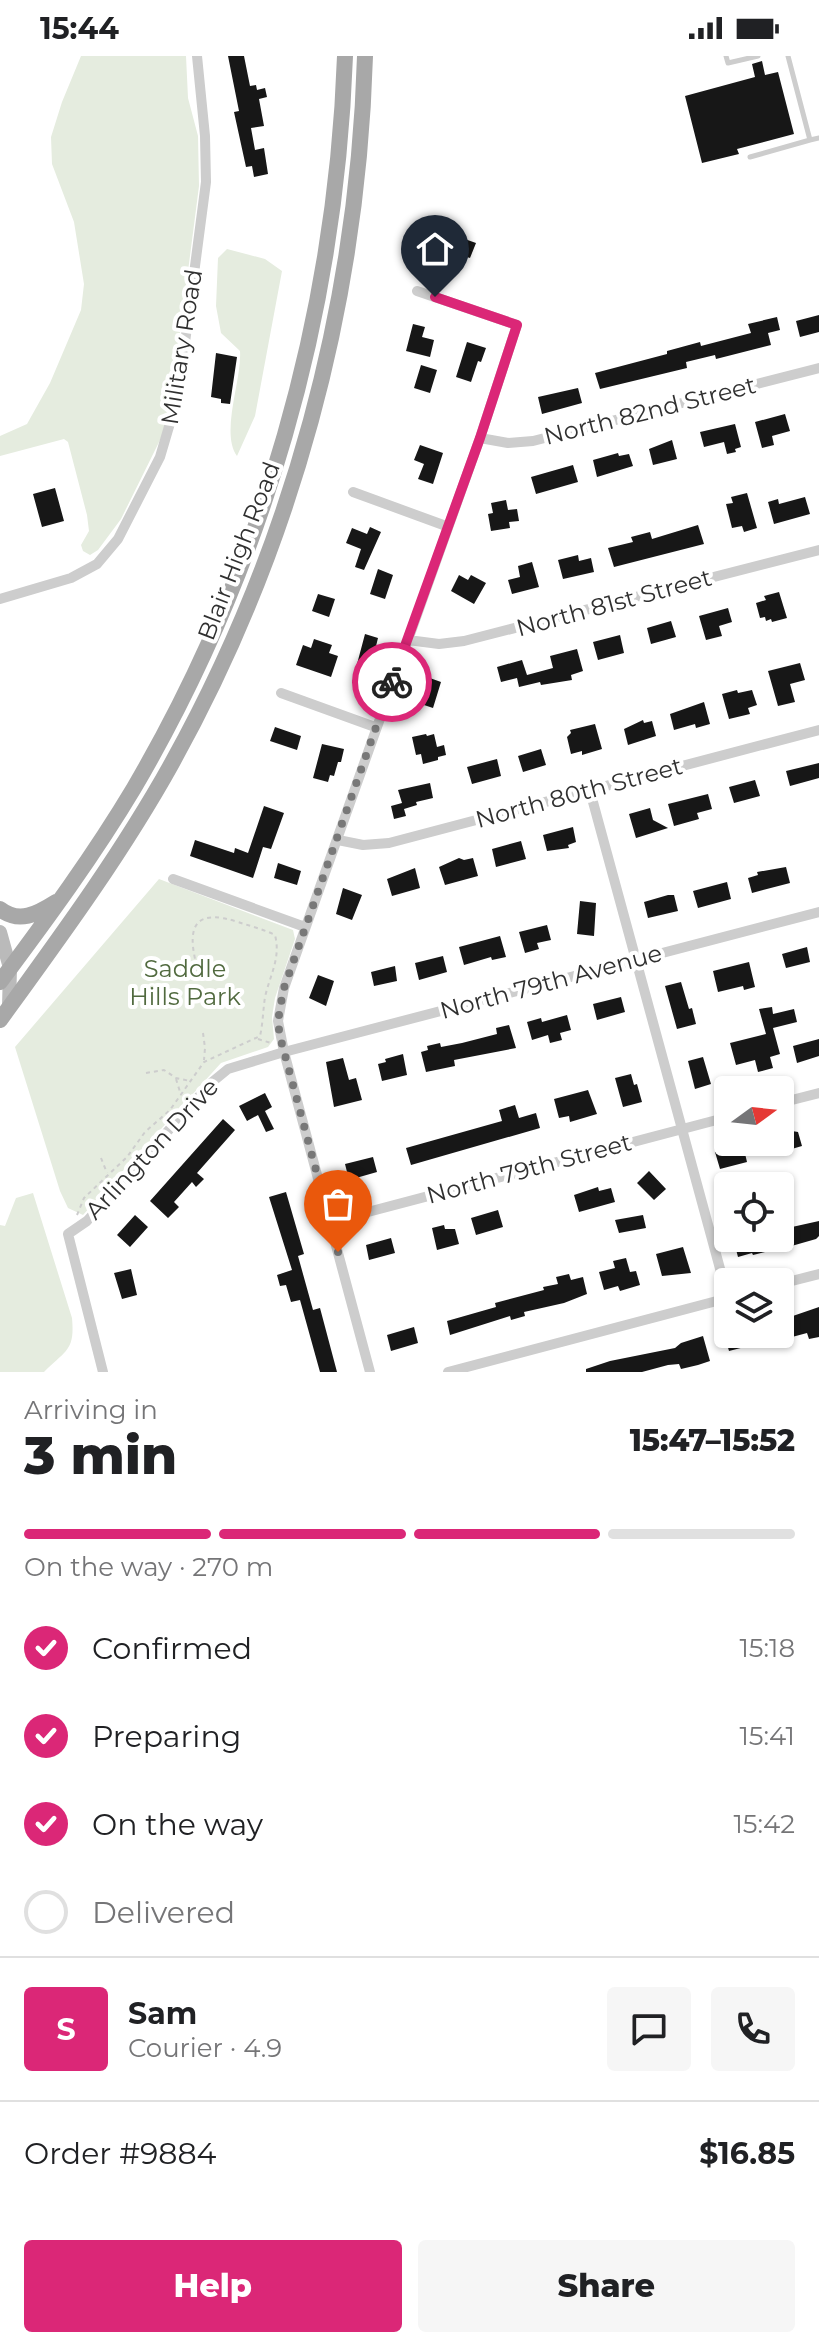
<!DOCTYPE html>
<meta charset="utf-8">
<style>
body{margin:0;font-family:Montserrat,sans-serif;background:#f6f6f6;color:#202124;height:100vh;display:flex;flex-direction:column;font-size:30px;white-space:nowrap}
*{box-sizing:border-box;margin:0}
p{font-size:26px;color:#757577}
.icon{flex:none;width:44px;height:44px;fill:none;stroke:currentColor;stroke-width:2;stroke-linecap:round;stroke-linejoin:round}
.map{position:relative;height:1316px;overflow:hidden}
.panel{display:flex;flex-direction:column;background:#fff;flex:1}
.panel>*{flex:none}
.needle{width:52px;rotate:75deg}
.tools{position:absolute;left:714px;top:1020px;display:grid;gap:16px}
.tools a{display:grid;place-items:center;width:80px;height:80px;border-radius:8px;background:#fff;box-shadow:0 2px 6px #0004;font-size:40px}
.pin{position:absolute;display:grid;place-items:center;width:68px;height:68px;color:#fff;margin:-82px -34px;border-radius:50% 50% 50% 0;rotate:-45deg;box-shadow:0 0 8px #0007}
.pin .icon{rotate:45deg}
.courier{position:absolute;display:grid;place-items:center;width:80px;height:80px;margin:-40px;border:6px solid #db2777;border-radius:50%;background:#fff;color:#222;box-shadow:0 2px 10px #0007}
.summary em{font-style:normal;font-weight:800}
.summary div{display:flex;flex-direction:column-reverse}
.summary{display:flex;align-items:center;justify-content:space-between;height:136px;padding:0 24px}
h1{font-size:52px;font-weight:800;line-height:60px}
.bar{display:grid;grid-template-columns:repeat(4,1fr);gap:12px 8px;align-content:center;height:96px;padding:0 24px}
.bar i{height:10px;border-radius:6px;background:#e0e0e0}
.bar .current{background:#db2777}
.bar p{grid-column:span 4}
.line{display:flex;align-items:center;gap:20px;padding:0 24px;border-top:2px solid #e0e0e0}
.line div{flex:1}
.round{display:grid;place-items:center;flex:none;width:84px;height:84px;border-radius:8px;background:#f6f6f6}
ol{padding:0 24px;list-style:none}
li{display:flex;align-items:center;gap:24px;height:88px}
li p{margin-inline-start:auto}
li .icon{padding:8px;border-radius:50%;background:#db2777;color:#fff;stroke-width:4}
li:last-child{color:#757577}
li i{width:44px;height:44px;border:4px solid #e0e0e0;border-radius:50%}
.button{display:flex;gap:16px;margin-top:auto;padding:16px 24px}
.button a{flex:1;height:92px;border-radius:8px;background:#db2777;color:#fff;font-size:32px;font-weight:800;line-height:92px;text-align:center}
.button a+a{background:#f6f6f6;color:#202124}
.status{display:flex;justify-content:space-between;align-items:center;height:56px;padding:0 40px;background:#fff;direction:ltr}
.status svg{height:22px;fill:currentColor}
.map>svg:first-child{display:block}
.green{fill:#e5ecdf}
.building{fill:#171717}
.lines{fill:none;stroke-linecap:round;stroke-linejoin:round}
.path{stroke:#cdcdcd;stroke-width:2;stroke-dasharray:4 4;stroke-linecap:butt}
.lane{stroke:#cdcdcd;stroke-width:5}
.street{stroke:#cdcdcd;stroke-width:10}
.secondary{stroke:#bababa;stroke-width:14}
.primary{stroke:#a8a8a8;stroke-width:16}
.done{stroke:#787878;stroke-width:8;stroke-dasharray:0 14.4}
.route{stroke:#db2777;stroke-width:10}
.labels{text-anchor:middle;stroke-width:8;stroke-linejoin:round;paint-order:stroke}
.street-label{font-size:24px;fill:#303030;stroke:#fff}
.park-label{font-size:24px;fill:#516a3f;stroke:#fff}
</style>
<div class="status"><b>15:44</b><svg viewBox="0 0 49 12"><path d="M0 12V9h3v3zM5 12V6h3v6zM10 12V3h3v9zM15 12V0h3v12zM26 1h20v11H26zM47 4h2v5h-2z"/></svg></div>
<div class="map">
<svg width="819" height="1316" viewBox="0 0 819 1316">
<rect width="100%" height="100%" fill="#fff"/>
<path class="green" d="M 81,0 L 186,0 L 188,42 L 198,80 L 199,130 L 172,339 L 162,380 L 121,463 L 98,494 L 90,499 L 83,495 L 81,489 L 89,475 L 87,459 L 68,386 L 64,383 L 0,400 L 0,380 L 27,368 L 50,327 L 81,254 L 84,228 L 74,166 L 52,108 L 51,81 L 62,46 Z
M 227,193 L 265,203 L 282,215 L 255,360 L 237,400 C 220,377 242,324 240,295 L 221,277 L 216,250 L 218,202 Z
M 159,823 L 293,874 L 295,883 L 275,942 L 272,961 L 274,983 L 268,991 L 221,1007 L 83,1159 L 68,1152 L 60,1135 L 15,991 Z
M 33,1137 L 72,1262 C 75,1295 66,1294 44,1316 L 0,1316 L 0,1169 L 5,1170 L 16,1142 Z"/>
<path class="building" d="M 228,0 L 244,0 L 250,30 L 256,29 L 257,34 L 265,32 L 267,41 L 259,43 L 264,70 L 251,72 L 255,94 L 264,92 L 268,118 L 254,121 L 252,110 L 246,111 L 234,56 L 239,55 Z
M 762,5 L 765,19 L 778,16 L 794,78 L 737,93 L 739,98 L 702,107 L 685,40 L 755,21 L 752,8 Z
M 445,176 L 476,187 L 470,202 L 461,199 L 456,216 L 441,212 L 447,194 L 439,191 Z
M 819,259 L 819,276 L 800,281 L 796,265 Z
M 777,261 L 780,274 L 768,277 L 771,289 L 716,303 L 715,299 L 686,306 L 687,312 L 600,333 L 595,317 L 667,298 L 667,295 L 700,286 L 701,290 L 751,277 L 748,268 Z
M 413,268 L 425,271 L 422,281 L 434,284 L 430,301 L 406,295 Z
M 467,286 L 486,292 L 481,306 L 478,305 L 471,326 L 456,321 Z
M 216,297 L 237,301 L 230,348 L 221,347 L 221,343 L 211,341 Z
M 421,309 L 437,314 L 430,337 L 414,332 Z
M 578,332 L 582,347 L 542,358 L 538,341 Z
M 785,358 L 790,375 L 772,380 L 774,389 L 762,392 L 755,366 Z
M 735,368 L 741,391 L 735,393 L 736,396 L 727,398 L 724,386 L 704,391 L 700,376 Z
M 672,384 L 677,403 L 653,409 L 649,393 Z
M 420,389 L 443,397 L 433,428 L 418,423 L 424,408 L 414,404 Z
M 618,397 L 619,400 L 629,398 L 633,410 L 597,421 L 593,404 Z
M 573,409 L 578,426 L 536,438 L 531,421 Z
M 55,432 L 64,465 L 42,471 L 33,438 Z
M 747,437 L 757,472 L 744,476 L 742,470 L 732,472 L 726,448 L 733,447 L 731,441 Z
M 805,441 L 810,458 L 774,468 L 768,446 L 778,443 L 779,448 Z
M 506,444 L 508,454 L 517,453 L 519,465 L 509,466 L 510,472 L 491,475 L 488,458 L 493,457 L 491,447 Z
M 698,469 L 704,488 L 614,511 L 608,492 L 633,486 L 631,481 L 650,476 L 652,483 Z
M 370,471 L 381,476 L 364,514 L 355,511 L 361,493 L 346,487 L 352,472 L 367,478 Z
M 578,499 L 579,505 L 591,502 L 594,516 L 563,523 L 558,504 Z
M 532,506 L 539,531 L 512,538 L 508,524 L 520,521 L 518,510 Z
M 378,513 L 393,519 L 385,543 L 370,538 Z
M 459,519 L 468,524 L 471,519 L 486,527 L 474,548 L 451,535 Z
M 779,536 L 787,562 L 772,566 L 771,563 L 766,565 L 765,561 L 760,562 L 756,547 L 766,544 L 764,540 Z
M 318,538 L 335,543 L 329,561 L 312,555 Z
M 728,552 L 732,566 L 719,570 L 722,580 L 706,584 L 699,560 Z
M 671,565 L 676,581 L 651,588 L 647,572 Z
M 365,578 L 378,582 L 366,631 L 352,627 Z
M 620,579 L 624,597 L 598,604 L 593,586 Z
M 314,583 L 332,589 L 329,597 L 338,600 L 331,621 L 296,609 L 303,589 L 311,592 Z
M 577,593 L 583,615 L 571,619 L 572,624 L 541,629 L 540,626 L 519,631 L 517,622 L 501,626 L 497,611 L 522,604 L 527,619 L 553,612 L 550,600 Z
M 800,607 L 805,624 L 790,628 L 795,646 L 778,650 L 768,615 Z
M 427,621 L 441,626 L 433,652 L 418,647 Z
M 737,634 L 738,637 L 752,634 L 757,649 L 748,652 L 750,658 L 729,663 L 722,638 Z
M 704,646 L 710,668 L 696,672 L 695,668 L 674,674 L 670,658 Z
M 643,664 L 644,667 L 652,665 L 656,680 L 628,689 L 624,673 Z
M 595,668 L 602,693 L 582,699 L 582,695 L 571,698 L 567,681 L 571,677 L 570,674 Z
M 275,671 L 301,680 L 297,694 L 270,685 Z
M 426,678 L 427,680 L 434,678 L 437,691 L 444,689 L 446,699 L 438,701 L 438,704 L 423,708 L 421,698 L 416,699 L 412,681 Z
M 322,688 L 344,693 L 341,706 L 338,706 L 334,720 L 330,719 L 328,726 L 313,722 Z
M 541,693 L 546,709 L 523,716 L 518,700 Z
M 497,703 L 501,720 L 472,728 L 467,711 Z
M 819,707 L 819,722 L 790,730 L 786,715 Z
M 755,724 L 760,740 L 734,747 L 729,731 Z
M 430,727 L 433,742 L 416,746 L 417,749 L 404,753 L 406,760 L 394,763 L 391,750 L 402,747 L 398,734 Z
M 708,738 L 712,753 L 697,757 L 699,763 L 674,770 L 668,748 Z
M 264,750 L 284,757 L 271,793 L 263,791 L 253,822 L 190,800 L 195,784 L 234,797 L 235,792 L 248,797 Z
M 650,752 L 653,764 L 668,772 L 636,782 L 629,758 Z
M 573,771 L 576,786 L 568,789 L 569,792 L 547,795 L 543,779 Z
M 521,785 L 526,803 L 496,811 L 492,793 Z
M 459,802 L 464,804 L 473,802 L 478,820 L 445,829 L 439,811 Z
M 278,807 L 301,815 L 297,829 L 274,822 Z
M 786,811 L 790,827 L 752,837 L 748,822 L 758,819 L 757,816 Z
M 415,812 L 420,832 L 392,840 L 387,823 Z
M 727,826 L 731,843 L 698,852 L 693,835 Z
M 343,832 L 362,839 L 352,864 L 336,858 Z
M 668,839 L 674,839 L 678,855 L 648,862 L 644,846 Z
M 580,845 L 596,847 L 594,880 L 577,878 Z
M 547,869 L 551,884 L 537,887 L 539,893 L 525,897 L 519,876 Z
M 500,880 L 506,901 L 492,904 L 491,901 L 464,909 L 459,891 Z
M 807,891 L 810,906 L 786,912 L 782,898 Z
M 443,900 L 447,916 L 419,924 L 415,907 Z
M 749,906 L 755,931 L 744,934 L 743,930 L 718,936 L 713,915 Z
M 395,910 L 397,925 L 374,930 L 371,916 Z
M 318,919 L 334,925 L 326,950 L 309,942 Z
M 681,926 L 689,953 L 692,952 L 696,968 L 677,973 L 665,930 Z
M 621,941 L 625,956 L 597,964 L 593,948 Z
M 772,951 L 773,958 L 794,953 L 797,966 L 773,972 L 780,998 L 770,1001 L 773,1012 L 758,1016 L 755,1004 L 736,1009 L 730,987 L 766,978 L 759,953 Z
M 567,959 L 571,974 L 560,977 L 562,984 L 550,987 L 548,979 L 532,984 L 527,966 L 541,962 L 542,966 Z
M 509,969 L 516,992 L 454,1004 L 455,1010 L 426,1016 L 421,996 L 428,994 L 427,990 L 440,987 L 441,991 L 462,987 L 497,978 L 496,972 Z
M 819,983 L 819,1000 L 797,1007 L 793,990 Z
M 403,998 L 407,1019 L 382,1025 L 378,1008 L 386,1006 L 385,1003 Z
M 703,1001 L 711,1028 L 695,1033 L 688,1005 Z
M 343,1002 L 349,1024 L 356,1022 L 362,1044 L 334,1051 L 326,1006 Z
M 631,1018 L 634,1029 L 637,1028 L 642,1046 L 623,1051 L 615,1022 Z
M 588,1034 L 597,1058 L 570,1066 L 569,1060 L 559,1062 L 554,1043 Z
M 265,1037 L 272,1051 L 265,1055 L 274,1073 L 266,1076 L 258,1059 L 247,1065 L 239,1050 Z
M 515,1049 L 519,1062 L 536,1057 L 540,1072 L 411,1109 L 406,1092 L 502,1065 L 499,1054 Z
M 223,1063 L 235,1074 L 197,1117 L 204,1123 L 196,1131 L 192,1126 L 174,1146 L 179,1151 L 168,1162 L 150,1145 Z
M 792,1075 L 798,1076 L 802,1090 L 771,1099 L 767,1086 L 780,1086 L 780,1079 Z
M 743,1089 L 747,1106 L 720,1113 L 715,1096 Z
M 373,1101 L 377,1116 L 349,1124 L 345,1108 Z
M 649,1115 L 666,1133 L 654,1144 L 637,1127 Z
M 598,1131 L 599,1135 L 611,1132 L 615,1146 L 579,1156 L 574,1139 Z
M 286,1136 L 304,1198 L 298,1200 L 313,1254 L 320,1252 L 337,1316 L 320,1316 L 300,1244 L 291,1246 L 286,1229 L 280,1230 L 277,1219 L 292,1214 L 269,1141 Z
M 498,1154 L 503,1171 L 476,1179 L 471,1162 Z
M 135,1159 L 148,1171 L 130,1191 L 117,1179 Z
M 643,1159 L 646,1172 L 619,1177 L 615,1164 Z
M 819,1165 L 819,1180 L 816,1183 L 788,1191 L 787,1188 L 764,1194 L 765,1196 L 753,1199 L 752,1197 L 738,1201 L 733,1182 L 786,1182 L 783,1173 Z
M 444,1169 L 445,1173 L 455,1173 L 459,1188 L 437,1194 L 432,1172 Z
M 391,1182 L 395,1197 L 369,1204 L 366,1189 Z
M 683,1191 L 691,1217 L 662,1220 L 656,1198 Z
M 626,1202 L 630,1216 L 636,1215 L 640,1229 L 620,1235 L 618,1230 L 604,1234 L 599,1216 L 615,1212 L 613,1205 Z
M 131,1213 L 137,1239 L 122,1243 L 114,1217 Z
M 569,1218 L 571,1224 L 583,1221 L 587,1238 L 564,1247 L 524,1256 L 525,1260 L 511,1264 L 510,1260 L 450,1279 L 447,1265 L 496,1251 L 495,1247 L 544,1234 L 543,1231 L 558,1228 L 556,1221 Z
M 819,1251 L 819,1281 L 809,1283 L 807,1277 L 792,1281 L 787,1262 Z
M 414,1271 L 418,1287 L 391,1295 L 387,1279 Z
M 724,1278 L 783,1278 L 784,1281 L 729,1295 Z
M 703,1280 L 710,1305 L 698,1309 L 681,1313 L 679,1308 L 668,1309 L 642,1316 L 586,1316 L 586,1313 L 610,1305 L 675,1292 L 681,1287 Z"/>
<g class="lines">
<path class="path" d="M 203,977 L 205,992 L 204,1004
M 258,983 L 271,987
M 146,1017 L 164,1014 L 176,1022 L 190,1025
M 176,1023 L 181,1039
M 101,1102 L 107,1117
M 77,1159 L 84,1142 L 127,1101 L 145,1076 L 170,1054 L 204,1006 L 260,980 C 263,967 263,954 265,941 C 270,919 281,902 275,879 C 263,873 250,870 238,866 C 198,853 186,867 196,907 L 189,911"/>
<path class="lane" d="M 726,0 L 728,7 L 758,0
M 788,0 L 810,84 L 819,82
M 750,101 L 810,84"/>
<path class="street" d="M 480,382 L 508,387 L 533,385 L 819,312
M 353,436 L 446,470
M 0,543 L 71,522 L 97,508 L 118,483 L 160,401 L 178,340 L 206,126 L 205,80 L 197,0
M 408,584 L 439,588 L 464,585 L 819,494
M 281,637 L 375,671
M 590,735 L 728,1242
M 338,784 L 363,789 L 389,787 L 819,674
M 173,823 L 305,871
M 780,1047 L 819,1037
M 330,1166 L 728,1061
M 780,1228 L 819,1218
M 103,1316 L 68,1178 L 87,1165 L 211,1027 L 228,1013 L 284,996 L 819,856
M 370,1316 L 284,996 L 278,965 L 284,932 L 480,382 L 517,269 L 417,235
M 448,1316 L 728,1242"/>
<path class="secondary" d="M 0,876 L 10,912 L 9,951"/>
<path class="primary" d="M 0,853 C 19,868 37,858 56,846
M 0,926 C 47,863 94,799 134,732 C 264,510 336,257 345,0
M 0,964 C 61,880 122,797 172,707 C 292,491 358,246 365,0"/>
</g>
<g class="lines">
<path class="done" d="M 338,1196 L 279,977 L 279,957 L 284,932 L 392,626"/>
<path class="route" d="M 392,626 L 480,382 L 517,269 L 435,241"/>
</g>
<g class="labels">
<g class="street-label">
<text transform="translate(182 291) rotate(-81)" y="8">Military Road</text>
<text transform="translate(650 355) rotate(-14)" y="8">North 82nd Street</text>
<text transform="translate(239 495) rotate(-69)" y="8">Blair High Road</text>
<text transform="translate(614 547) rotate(-15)" y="8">North 81st Street</text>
<text transform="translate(579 737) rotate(-15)" y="8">North 80th Street</text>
<text transform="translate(551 926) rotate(-15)" y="8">North 79th Avenue</text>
<text transform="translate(152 1093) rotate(-47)" y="8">Arlington Drive</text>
<text transform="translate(529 1113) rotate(-15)" y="8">North 79th Street</text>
</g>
<g class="park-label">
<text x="185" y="921">Saddle<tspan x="185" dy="28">Hills Park</tspan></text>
</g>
</g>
</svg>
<div class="tools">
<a><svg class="needle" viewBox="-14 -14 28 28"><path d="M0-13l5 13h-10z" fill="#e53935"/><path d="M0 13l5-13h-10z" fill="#757577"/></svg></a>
<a><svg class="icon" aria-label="locate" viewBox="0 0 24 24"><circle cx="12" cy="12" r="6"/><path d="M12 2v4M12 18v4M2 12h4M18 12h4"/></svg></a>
<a><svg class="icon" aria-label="layers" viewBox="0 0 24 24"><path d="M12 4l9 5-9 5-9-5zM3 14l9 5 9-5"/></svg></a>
</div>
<div class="pin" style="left:338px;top:1196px;background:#ea580c"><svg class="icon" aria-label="bag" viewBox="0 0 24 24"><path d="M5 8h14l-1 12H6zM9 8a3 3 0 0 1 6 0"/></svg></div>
<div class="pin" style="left:435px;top:241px;background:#1f2937"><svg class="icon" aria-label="home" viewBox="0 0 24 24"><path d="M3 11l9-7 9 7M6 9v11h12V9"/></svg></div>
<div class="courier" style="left:392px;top:626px"><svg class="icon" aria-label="bike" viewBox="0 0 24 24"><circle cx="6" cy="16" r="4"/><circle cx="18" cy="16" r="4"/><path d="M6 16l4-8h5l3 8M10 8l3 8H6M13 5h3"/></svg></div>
</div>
<section class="panel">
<div class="summary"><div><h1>3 min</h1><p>Arriving in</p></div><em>15:47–15:52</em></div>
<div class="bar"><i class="current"></i><i class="current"></i><i class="current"></i><i></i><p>On the way · 270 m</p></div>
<ol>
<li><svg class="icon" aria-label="check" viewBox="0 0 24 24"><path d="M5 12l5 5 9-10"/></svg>Confirmed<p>15:18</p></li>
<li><svg class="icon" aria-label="check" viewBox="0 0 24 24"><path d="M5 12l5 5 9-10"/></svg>Preparing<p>15:41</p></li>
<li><svg class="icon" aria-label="check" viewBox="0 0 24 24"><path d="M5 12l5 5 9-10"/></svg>On the way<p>15:42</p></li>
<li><i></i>Delivered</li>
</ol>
<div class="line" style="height:144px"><b class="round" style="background:#db2777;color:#fff">S</b><div><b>Sam</b><p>Courier · 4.9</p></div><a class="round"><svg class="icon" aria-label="chat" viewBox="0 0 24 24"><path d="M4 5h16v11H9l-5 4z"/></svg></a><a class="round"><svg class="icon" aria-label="phone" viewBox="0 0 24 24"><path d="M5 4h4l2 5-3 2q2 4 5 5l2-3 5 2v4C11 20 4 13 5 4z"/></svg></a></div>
<div class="line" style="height:104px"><div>Order #9884</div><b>$16.85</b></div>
<div class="button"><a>Help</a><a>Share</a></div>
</section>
